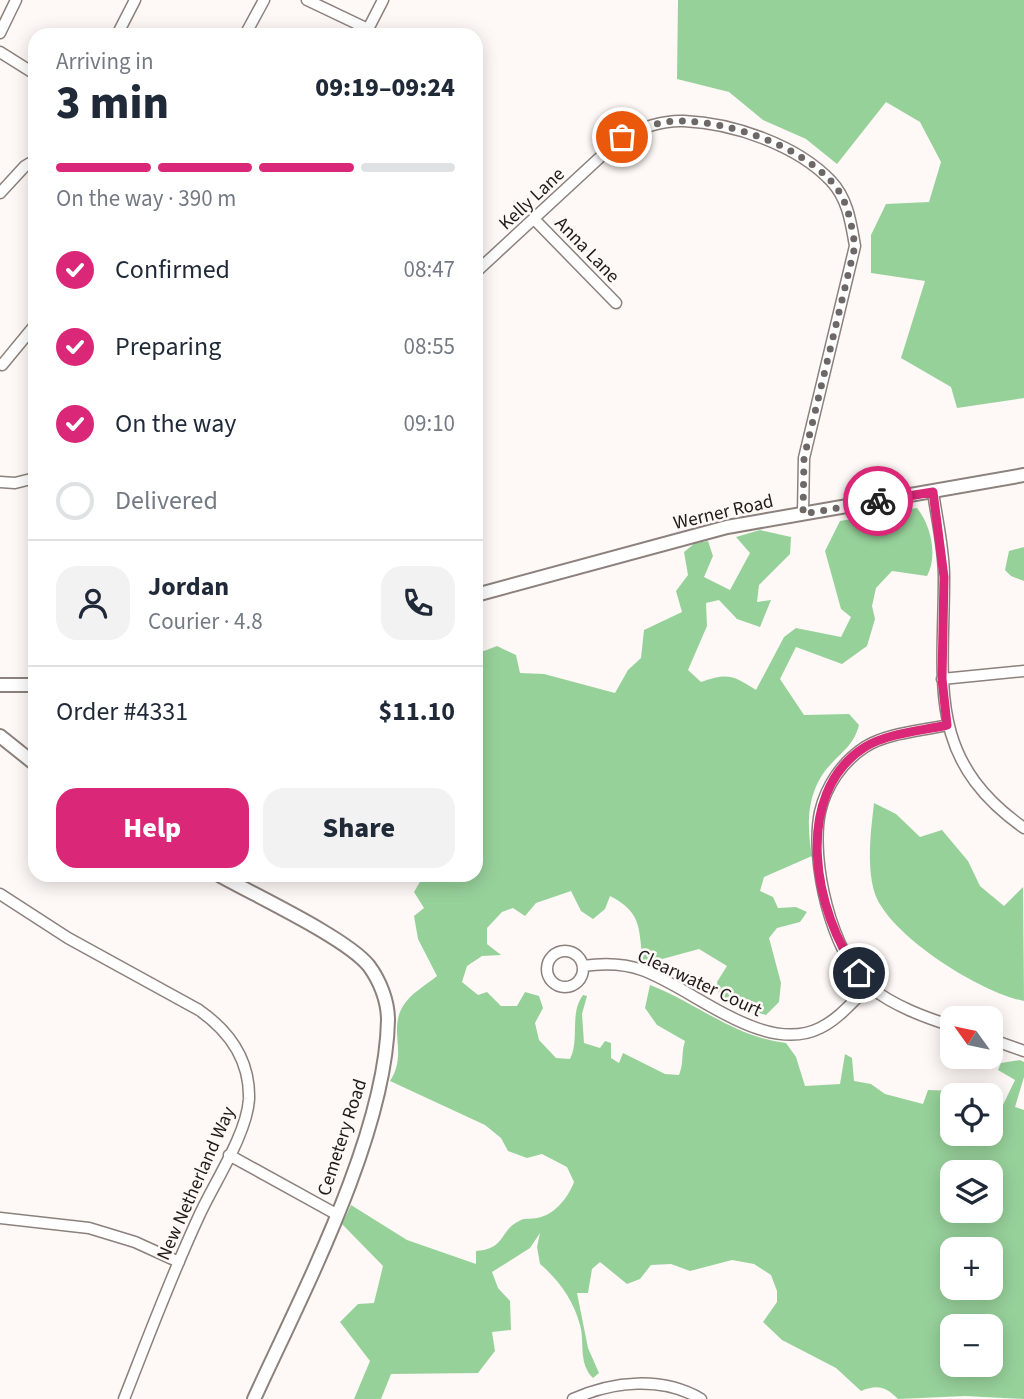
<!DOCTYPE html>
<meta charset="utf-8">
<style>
body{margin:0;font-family:"Source Sans 3",sans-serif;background:#f2f2f3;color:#1f2937;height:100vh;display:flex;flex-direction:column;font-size:26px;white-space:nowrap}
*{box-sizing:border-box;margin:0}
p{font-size:23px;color:#747a83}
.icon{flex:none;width:38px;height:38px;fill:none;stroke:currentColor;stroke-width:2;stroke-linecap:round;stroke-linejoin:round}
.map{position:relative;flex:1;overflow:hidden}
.details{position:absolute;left:28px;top:28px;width:455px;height:854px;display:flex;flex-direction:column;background:#fff;border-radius:21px;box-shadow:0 4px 18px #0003}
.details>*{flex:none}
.needle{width:46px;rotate:303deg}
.tools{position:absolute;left:940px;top:1006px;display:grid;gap:14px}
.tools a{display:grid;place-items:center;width:63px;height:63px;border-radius:14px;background:#fff;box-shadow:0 4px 18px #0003;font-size:35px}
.pin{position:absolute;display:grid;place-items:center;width:60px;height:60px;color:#fff;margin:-30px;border:4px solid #fff;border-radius:50%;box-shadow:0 2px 7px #0007}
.courier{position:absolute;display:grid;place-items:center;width:70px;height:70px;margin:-35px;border:5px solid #db2777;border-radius:50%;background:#fff;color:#222;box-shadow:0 2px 9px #0007}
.head em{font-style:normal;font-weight:800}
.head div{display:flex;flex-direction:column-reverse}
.head{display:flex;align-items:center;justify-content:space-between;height:119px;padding:0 28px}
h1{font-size:46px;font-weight:800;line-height:52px}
.bar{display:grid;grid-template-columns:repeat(4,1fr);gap:10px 7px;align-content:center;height:84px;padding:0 28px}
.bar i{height:9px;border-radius:5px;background:#e0e1e3}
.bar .current{background:#db2777}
.bar p{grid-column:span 4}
.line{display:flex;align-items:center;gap:18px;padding:0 28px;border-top:2px solid #e0e1e3}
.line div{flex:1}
.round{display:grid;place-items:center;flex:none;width:74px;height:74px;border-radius:21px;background:#f2f2f3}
ol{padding:0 28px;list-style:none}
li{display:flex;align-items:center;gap:21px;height:77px}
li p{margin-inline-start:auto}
li .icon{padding:7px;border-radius:50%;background:#db2777;color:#fff;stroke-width:4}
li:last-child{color:#747a83}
li i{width:38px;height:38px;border:4px solid #e0e1e3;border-radius:50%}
.button{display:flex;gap:14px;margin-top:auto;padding:14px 28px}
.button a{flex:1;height:80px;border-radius:21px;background:#db2777;color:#fff;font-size:28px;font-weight:800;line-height:80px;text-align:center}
.button a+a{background:#f2f2f3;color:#1f2937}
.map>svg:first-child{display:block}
.forest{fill:#97d19a;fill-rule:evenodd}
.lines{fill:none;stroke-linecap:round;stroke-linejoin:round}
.minor-casing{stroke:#8c817c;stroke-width:13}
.tertiary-casing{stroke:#8c817c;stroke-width:16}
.minor{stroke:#fff;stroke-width:10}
.tertiary{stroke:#fff;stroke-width:12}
.done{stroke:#6d6866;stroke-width:7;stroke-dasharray:0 12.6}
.route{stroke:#db2777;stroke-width:9}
.labels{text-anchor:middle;stroke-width:5;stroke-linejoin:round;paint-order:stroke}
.street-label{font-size:19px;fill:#1f1b19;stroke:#fef8f6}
</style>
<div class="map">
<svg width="1024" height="1399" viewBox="0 0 1024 1399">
<rect width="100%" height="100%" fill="#fef8f6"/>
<path class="forest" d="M 678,0 L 1024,0 L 1024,398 L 957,408 L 951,387 L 901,358 L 925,281 L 871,273 L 871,235 L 886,204 L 929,202 L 941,162 L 920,122 L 886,102 L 837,164 L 806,139 L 763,120 L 729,92 L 677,79 Z
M 917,508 C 931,525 938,556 927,576 L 892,571 L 876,588 L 872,606 L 875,619 L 867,646 L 842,664 L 796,647 L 780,679 L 804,715 L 849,714 L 859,725 C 854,744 844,750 831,764 C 807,789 806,823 812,856 L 764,877 L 760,891 L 773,897 L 778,908 L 796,907 L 807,912 L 800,922 L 777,928 L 769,938 L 781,983 L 779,1002 L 766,1015 L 743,1008 L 719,995 L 717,982 L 727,966 L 699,949 L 644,964 C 637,930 645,914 610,896 L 605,909 L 593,919 L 581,911 L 571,891 L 536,903 L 525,916 L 513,908 L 502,912 L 487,928 L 487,944 L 501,955 L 482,956 L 467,966 L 462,982 L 478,995 L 487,992 L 501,1006 L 517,1006 L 525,992 L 539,996 L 543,1008 L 535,1023 L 539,1040 L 556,1058 L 570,1059 C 580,1039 569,1014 583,995 L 587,996 L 582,1014 L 584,1043 L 600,1048 L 605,1041 L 611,1043 L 611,1058 L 619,1063 L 623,1053 L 665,1074 L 679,1075 C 684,1063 681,1053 685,1041 L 657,1025 L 645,1008 L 650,985 C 697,1003 734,1037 786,1043 L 796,1057 L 805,1086 L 840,1084 L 845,1054 L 852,1058 L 854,1081 L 871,1084 L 885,1094 L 923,1104 L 928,1090 L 957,1091 L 972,1083 L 974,1095 L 952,1096 L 952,1134 L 990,1134 L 991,1104 L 1002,1107 L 1015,1080 L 998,1070 L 1001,1063 L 1020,1060 L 1024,1062 L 1024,1077 L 1015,1107 L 1024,1110 L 1024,1399 L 965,1396 L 898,1399 C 886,1387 878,1384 861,1391 L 836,1368 L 782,1340 L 763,1322 L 777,1302 L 777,1291 L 771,1275 L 754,1264 L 732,1260 L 690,1271 L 671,1264 L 651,1265 L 640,1279 L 627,1284 L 600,1262 L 592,1269 L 588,1293 L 577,1293 L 588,1348 L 599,1373 L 593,1378 C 578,1363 585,1343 580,1325 C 574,1301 558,1279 540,1264 L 537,1247 L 540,1233 L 530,1248 L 492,1272 L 498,1288 L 510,1301 L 511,1330 L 492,1332 L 495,1351 L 478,1373 L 391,1374 L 381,1399 L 354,1399 L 370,1361 L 340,1322 L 358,1304 L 374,1303 L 383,1266 L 342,1224 L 351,1205 L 407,1240 L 476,1264 L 476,1251 C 506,1249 499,1231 519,1221 C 525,1217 534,1220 541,1217 C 556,1213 569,1196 574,1182 L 567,1167 L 542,1154 L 527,1158 L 508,1151 L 501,1138 L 485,1125 L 390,1081 C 408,1054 388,1031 403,1006 C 410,994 426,985 437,976 L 418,939 L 414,916 L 424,908 L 414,892 L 424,875 L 476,875 L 476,648 L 484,651 L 497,646 L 516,655 L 520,673 L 544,674 L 615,693 L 628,670 L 641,658 L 644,630 L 682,612 L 676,591 L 688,575 L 684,552 L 695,543 L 708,541 L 713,556 L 704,577 L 730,590 L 750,553 L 736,537 L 760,530 L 791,537 L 790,554 L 759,585 L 757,602 L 771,600 L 760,627 L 737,619 L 719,600 L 706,603 L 707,626 L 688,670 L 701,682 C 728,673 732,675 756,690 L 784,637 L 796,628 L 841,637 L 851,617 L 841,609 L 825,551 L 840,521 ZM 990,1172 L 990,1211 L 952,1211 L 952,1172 ZM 952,1250 L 990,1250 L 990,1288 L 952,1288 ZM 990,1326 L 990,1365 L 952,1365 L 952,1326 Z
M 1024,547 L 1024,581 L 1011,576 L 1005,570 L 1009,551 Z
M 874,803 L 896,814 L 920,837 L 942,830 L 968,861 L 980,886 L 1004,906 L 1023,887 L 1024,1001 C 981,993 890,936 875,894 C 866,866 871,831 874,803 Z"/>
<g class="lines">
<g class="minor-casing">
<path id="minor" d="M 307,0 L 368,29
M 0,33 L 16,0
M 117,35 L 135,0
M 245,35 L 264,0
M 365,35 L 383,0
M 0,52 L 35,74
M 0,193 L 25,166 L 30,163 L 35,166
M 534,219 L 616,303
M 476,272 L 622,137 C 642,128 662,120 684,121 C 733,123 797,145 831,181 C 848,199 851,223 855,246 L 804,458 L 803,514
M 2,365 L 35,325
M 0,482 L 15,483 L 35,478
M 933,492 C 937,520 944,549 944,577 C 944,683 925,758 1024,828
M 476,582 L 478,595
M 942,679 L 1024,671
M 947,725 C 921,731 887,733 865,747 C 842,762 826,786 820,812 C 810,860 831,954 870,987 C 894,1006 924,1017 952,1026
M 0,894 L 68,938 L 199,1010 C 229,1031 250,1060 249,1099 C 247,1134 214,1183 199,1216 C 171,1276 148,1338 124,1399
M547 969a18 18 0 1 1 36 0a18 18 0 1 1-36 0Z
M 583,966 C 603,963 623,963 642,970 C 693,988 764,1056 820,1028 C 839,1019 854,1000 869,986
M 990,1039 L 1024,1051
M 229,1155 L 336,1214
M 0,1218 L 89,1228 L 135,1242 L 179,1262
M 573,1399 C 613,1381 662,1376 701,1399"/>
</g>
<g class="tertiary-casing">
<path id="tertiary" d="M 476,595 L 727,527 L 1024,475
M 0,685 L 35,685
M 0,736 L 35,764
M 219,875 C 254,895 347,938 369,966 C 380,981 388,1001 388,1020 C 386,1135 302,1294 254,1399"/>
</g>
<use href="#minor" class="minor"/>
<use href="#tertiary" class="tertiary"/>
</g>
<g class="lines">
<path class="done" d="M 622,137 C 642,128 662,120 684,121 C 733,123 797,145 831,181 C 848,199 851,223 855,246 L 804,458 L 803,514 L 878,501"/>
<path class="route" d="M 859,973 C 814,914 791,794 865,747 C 888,733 921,731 947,725 L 942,679 L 944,577 L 933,492 L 878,501"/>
</g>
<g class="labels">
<g class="street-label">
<text transform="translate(531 198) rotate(-43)" y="7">Kelly Lane</text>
<text transform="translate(588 249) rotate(46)" y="7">Anna Lane</text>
<text transform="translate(723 511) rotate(-13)" y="7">Werner Road</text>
<text transform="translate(700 982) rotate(25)" y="7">Clearwater Court</text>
<text transform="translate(341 1137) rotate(-72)" y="7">Cemetery Road</text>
<text transform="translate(195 1183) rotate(-66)" y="7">New Netherland Way</text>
</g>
</g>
</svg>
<div class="tools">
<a><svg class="needle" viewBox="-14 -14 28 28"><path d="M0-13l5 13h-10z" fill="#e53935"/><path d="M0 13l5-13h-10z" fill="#747a83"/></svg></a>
<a><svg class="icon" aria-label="locate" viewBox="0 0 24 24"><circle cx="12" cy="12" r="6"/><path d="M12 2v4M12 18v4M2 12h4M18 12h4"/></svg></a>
<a><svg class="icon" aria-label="layers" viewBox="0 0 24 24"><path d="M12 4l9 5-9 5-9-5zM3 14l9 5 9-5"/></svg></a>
<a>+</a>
<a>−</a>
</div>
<div class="pin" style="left:622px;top:137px;background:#ea580c"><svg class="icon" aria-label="bag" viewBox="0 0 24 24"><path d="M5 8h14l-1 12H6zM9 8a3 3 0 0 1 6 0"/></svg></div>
<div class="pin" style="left:859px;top:973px;background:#1f2937"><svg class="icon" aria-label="home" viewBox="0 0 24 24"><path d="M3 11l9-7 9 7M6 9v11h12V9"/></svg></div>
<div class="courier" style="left:878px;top:501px"><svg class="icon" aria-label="bike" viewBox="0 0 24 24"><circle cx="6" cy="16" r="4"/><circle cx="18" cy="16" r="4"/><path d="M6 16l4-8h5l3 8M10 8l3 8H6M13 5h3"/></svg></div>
<section class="details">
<div class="head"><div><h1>3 min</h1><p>Arriving in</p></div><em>09:19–09:24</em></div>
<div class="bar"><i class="current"></i><i class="current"></i><i class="current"></i><i></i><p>On the way · 390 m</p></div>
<ol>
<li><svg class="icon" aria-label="check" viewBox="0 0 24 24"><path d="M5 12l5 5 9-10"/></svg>Confirmed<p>08:47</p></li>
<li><svg class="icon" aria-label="check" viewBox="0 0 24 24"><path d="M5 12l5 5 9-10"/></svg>Preparing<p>08:55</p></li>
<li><svg class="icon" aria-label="check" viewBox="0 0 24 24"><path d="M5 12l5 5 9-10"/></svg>On the way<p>09:10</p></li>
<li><i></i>Delivered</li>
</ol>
<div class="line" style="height:126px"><a class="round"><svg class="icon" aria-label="person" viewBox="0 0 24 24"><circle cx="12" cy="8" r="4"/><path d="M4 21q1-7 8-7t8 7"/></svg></a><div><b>Jordan</b><p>Courier · 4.8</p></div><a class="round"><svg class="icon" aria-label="phone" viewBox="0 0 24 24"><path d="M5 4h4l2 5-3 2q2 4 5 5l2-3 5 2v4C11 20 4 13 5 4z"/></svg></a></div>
<div class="line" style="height:91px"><div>Order #4331</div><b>$11.10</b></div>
<div class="button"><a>Help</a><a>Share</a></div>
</section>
</div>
